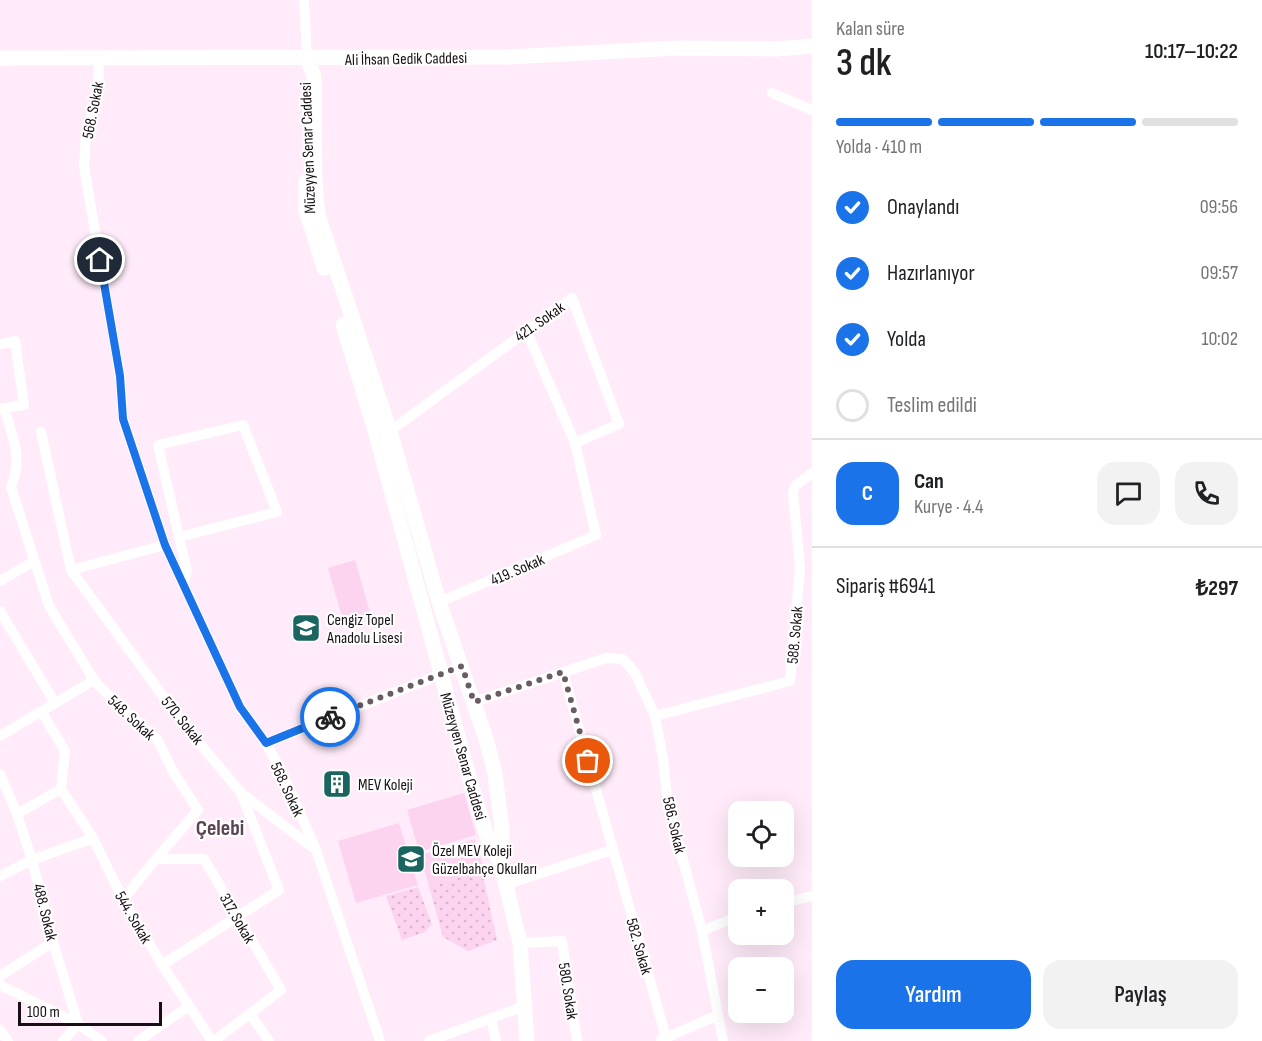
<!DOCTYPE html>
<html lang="tr">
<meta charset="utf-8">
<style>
body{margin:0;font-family:"Sofia Sans Condensed",sans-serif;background:#f2f2f2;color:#202124;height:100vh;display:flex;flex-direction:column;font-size:22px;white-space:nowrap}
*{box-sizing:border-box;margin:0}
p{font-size:20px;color:#757577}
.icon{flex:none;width:33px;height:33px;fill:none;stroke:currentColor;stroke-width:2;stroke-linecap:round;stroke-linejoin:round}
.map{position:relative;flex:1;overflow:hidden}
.side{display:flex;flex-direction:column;background:#fff;width:450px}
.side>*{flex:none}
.controls{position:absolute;left:728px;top:801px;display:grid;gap:12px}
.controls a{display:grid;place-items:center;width:66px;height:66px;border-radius:12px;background:#fff;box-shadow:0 6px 24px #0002;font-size:30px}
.scale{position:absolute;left:18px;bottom:15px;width:144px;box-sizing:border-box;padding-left:6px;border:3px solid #180f15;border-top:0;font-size:16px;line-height:21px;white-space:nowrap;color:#180f15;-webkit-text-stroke:4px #fff;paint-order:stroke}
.pin{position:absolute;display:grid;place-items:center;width:51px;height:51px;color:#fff;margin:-26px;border:3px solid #fff;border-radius:50%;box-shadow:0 2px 6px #0007}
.courier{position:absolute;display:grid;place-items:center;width:60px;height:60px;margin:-30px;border:4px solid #1a73e8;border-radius:50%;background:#fff;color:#222;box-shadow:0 2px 8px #0007}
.overview em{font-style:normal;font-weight:600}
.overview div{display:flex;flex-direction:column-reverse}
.overview{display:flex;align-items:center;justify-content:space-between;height:102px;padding:0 24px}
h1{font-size:39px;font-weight:600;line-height:45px}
.bar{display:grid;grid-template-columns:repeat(4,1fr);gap:9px 6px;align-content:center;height:72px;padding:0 24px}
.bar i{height:8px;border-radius:4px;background:#e0e0e0}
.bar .selected{background:#1a73e8}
.bar p{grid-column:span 4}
.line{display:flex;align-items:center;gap:15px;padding:0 24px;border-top:2px solid #e0e0e0}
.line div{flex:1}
.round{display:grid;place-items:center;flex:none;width:63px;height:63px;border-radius:18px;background:#f2f2f2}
ol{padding:0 24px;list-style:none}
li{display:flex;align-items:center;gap:18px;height:66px}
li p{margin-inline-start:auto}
li .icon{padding:6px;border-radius:50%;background:#1a73e8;color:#fff;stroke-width:4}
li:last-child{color:#757577}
li i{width:33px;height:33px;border:3px solid #e0e0e0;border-radius:50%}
.cta{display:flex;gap:12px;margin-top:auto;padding:12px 24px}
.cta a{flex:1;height:69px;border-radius:18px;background:#1a73e8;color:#fff;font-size:24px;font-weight:600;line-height:69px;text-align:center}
.cta a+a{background:#f2f2f2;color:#202124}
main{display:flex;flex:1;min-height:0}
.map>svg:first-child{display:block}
.grass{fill:url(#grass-dots)}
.green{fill:#fcd4f0}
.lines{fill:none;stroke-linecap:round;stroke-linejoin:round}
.minor{stroke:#fff;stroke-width:10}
.secondary{stroke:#fff;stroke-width:15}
.done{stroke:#695c65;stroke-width:6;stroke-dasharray:0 10.8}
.route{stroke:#1a73e8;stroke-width:8}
.labels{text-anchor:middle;stroke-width:4.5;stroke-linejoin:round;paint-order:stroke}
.street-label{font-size:16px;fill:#180f15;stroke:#fff}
.poi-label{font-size:16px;fill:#180f15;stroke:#fff;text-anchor:start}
.district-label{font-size:22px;font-weight:bold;fill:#594554;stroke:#fff}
</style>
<main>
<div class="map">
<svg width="812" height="1041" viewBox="0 0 812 1041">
<defs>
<pattern id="grass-dots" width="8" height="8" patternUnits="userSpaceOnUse" patternTransform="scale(1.5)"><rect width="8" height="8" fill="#fcd4f0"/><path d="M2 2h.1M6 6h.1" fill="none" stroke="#d7b5cd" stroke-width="1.8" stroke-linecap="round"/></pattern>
</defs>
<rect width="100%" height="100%" fill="#ffebf9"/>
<path class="grass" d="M 482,871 L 497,940 L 468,951 L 443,937 L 429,886 Z
M 418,887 L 432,924 L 425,932 L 402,940 L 386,896 Z"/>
<path class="green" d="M 355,560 L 371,616 L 344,624 L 328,568 Z
M 464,793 L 476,835 L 419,852 L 407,810 Z
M 399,823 L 418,885 L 356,903 L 338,841 Z
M 475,839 L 484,870 L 429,886 L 420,855 Z"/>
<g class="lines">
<path class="minor" d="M 304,0 L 307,58
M 99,58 L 98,95 L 86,134 L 84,167 L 120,376 L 123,419 L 165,545 L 240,707 L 266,743 L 282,772 L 316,850 L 380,1041
M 772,93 L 812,110
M 0,344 L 15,341 L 24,405 L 0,409
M 4,408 C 13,438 23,457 11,487 L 49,606 L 94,680
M 390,431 L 572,298 L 619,424 L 575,443
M 41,432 L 71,570 L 181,721 L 241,793 L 316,850
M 179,537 L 158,445 L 243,425 L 277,512 L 179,537 L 187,571 L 183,585
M 71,570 L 165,545
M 0,581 L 34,561
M 439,602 L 596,535 L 575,443 L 526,330
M 0,611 L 55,703
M 563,672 L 667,1041
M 474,702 L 606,658 L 623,659 L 635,673 L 655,716 L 663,759 L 668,804 L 702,931 L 723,1041
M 41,711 L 65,751 L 61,789
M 655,716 L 790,681 L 800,568 L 793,492 L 795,486 L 812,473
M 0,736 L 94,680 L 117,704 L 157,739 L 174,773 L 198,810 L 156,859
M 266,743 L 462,666
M 0,774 L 17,814 L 32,860 L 53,942 L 78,1024 L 102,1041
M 61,789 L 93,838 L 123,899 L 162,965 L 212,1041
M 17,814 L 61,789
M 0,876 L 32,860 L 93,838
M 505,885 L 612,850
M 123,899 L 156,859 L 204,859 L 281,990 L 214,1041
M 783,903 L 812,896
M 702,931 L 738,916
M 520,943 L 562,941 L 577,1041
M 162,965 L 279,890 L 241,793
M 0,976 L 53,942
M 0,985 L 78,1024 L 63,1041
M 250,1014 L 269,1041
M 491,1018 L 496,1041
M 0,1030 L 8,1041
M 661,1040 L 718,1015
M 138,1041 L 189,1006
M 429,1041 L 525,1006"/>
<path class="secondary" d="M 0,58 L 508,57 L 679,48 L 777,49 L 812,46
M 307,58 L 314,76 L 315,182 L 318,215 L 390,431 L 439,602 L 487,742 L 495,774 L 502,829 L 502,869 L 520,943 L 527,1041
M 306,181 L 306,210 L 324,268
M 343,325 L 374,427 L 471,784 L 486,833 L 500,863"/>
</g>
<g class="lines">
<path class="done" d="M 330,717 L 462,666 L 474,702 L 563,672 L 588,761"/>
<path class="route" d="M 100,260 L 120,376 L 123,419 L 165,545 L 240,707 L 266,743 L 330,717"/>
</g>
<defs>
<g id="school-square" transform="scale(1.5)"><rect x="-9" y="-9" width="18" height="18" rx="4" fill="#1a655f" stroke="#fff"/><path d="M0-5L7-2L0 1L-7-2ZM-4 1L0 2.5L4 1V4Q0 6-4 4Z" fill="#fff"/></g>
<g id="building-square" transform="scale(1.5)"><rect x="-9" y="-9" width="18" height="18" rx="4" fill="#1a655f" stroke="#fff"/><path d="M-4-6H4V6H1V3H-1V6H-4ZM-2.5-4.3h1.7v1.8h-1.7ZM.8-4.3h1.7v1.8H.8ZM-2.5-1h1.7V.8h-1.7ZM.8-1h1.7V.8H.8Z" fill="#fff"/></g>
</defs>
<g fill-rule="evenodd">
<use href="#school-square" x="306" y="628"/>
<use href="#building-square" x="337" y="784"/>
<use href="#school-square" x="411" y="859"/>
</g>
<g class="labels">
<g class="street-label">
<text transform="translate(406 58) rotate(-1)" y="6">Ali İhsan Gedik Caddesi</text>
<text transform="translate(92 110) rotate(-79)" y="6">568. Sokak</text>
<text transform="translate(307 148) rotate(-92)" y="6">Müzeyyen Senar Caddesi</text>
<text transform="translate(539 321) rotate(-35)" y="6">421. Sokak</text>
<text transform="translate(517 569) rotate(-23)" y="6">419. Sokak</text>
<text transform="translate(794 635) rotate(-85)" y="6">588. Sokak</text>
<text transform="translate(132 717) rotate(43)" y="6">548. Sokak</text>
<text transform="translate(183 720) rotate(51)" y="6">570. Sokak</text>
<text transform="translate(464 756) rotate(74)" y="6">Müzeyyen Senar Caddesi</text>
<text transform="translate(288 789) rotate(65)" y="6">568. Sokak</text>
<text transform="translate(675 825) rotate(77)" y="6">586. Sokak</text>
<text transform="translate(46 912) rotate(76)" y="6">488. Sokak</text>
<text transform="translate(134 917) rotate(60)" y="6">544. Sokak</text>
<text transform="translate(238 918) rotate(60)" y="6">317. Sokak</text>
<text transform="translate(640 946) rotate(74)" y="6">582. Sokak</text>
<text transform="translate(569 991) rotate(81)" y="6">580. Sokak</text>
</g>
<g class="poi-label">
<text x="327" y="625">Cengiz Topel<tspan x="327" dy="18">Anadolu Lisesi</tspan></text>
<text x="358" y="790">MEV Koleji</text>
<text x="432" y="856">Özel MEV Koleji<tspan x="432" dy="18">Güzelbahçe Okulları</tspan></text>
</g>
<g class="district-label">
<text x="220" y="835">Çelebi</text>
</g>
</g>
</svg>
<div class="controls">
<a><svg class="icon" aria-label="locate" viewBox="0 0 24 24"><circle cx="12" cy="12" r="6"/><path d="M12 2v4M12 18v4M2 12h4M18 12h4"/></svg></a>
<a>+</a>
<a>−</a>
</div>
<div class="scale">100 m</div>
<div class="pin" style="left:588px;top:761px;background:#ea580c"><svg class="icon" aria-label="bag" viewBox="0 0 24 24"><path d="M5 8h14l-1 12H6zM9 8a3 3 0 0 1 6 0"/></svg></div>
<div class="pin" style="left:100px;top:260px;background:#1f2937"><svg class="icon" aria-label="home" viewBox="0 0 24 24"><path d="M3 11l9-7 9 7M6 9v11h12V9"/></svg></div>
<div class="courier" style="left:330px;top:717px"><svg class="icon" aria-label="bike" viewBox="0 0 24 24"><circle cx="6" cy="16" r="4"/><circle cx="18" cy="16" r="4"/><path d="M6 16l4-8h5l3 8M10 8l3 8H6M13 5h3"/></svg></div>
</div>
<section class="side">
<div class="overview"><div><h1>3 dk</h1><p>Kalan süre</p></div><em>10:17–10:22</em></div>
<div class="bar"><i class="selected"></i><i class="selected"></i><i class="selected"></i><i></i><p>Yolda · 410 m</p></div>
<ol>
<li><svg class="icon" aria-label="check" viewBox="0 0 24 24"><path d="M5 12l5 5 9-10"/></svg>Onaylandı<p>09:56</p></li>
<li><svg class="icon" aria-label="check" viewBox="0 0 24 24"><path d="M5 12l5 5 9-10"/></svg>Hazırlanıyor<p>09:57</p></li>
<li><svg class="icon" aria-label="check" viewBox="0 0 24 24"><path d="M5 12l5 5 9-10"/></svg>Yolda<p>10:02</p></li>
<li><i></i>Teslim edildi</li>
</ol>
<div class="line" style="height:108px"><b class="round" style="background:#1a73e8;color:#fff">C</b><div><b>Can</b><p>Kurye · 4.4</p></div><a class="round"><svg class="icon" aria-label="chat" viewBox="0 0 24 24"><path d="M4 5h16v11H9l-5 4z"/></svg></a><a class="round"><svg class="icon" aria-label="phone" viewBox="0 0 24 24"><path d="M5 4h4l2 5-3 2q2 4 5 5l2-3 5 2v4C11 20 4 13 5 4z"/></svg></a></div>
<div class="line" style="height:78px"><div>Sipariş #6941</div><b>₺297</b></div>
<div class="cta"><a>Yardım</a><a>Paylaş</a></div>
</section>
</main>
